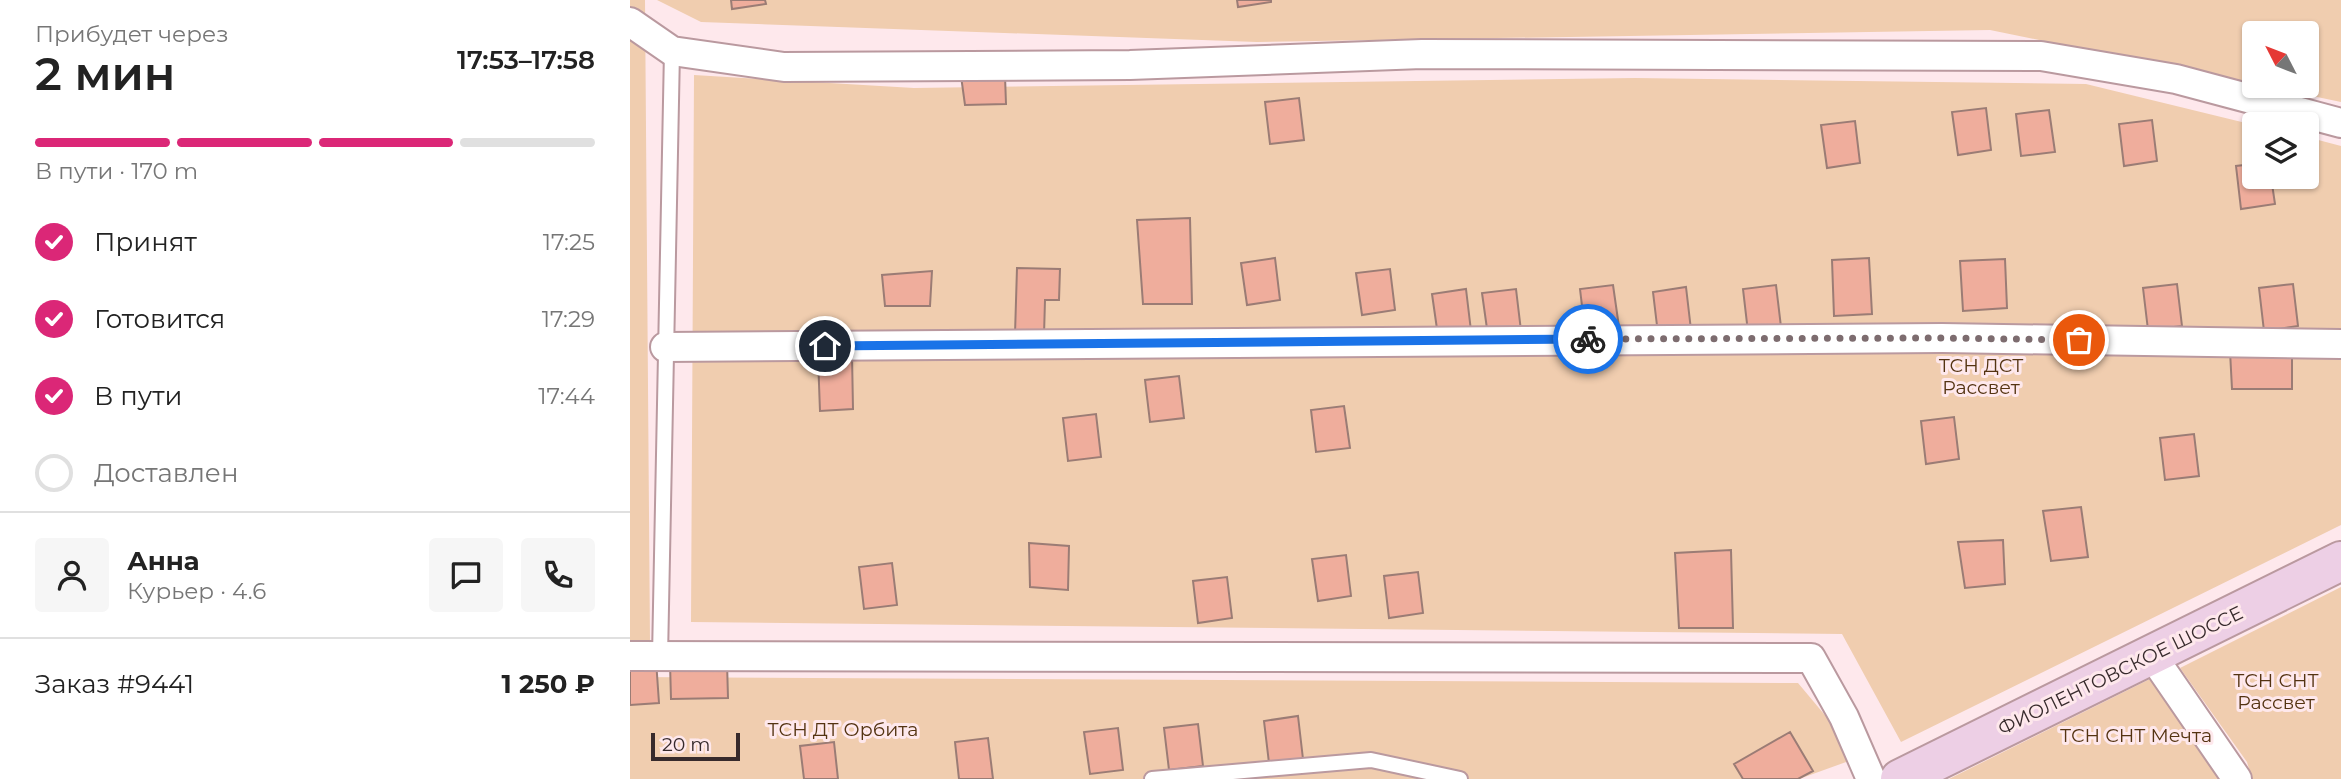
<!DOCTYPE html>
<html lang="ru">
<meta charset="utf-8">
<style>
body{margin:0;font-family:Montserrat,sans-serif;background:#f6f6f6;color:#222;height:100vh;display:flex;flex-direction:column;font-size:26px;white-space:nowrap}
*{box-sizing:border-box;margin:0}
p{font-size:23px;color:#767676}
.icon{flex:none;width:38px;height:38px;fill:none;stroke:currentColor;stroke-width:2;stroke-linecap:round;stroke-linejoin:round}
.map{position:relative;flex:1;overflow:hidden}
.details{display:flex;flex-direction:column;background:#fff;width:630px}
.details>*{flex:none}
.needle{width:46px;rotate:312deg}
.controls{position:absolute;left:1612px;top:21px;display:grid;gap:14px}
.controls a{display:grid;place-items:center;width:77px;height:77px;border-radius:7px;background:#fff;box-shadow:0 2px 5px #0004;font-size:35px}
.scale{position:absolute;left:21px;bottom:18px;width:89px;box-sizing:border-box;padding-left:7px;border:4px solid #372a2c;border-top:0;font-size:19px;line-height:24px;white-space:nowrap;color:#372a2c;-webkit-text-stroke:5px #fee8ec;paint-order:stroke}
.pin{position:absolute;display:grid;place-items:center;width:60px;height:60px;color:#fff;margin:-30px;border:4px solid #fff;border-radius:50%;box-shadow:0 2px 7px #0007}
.courier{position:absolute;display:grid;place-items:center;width:70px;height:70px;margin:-35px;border:5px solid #1a73e8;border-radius:50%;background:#fff;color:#222;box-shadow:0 2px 9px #0007}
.head em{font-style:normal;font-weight:600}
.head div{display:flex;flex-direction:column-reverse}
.head{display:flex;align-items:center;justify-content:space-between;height:119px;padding:0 35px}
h1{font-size:46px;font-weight:600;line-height:52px}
.bar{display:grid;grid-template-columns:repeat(4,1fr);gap:10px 7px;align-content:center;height:84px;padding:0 35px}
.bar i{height:9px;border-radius:5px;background:#e0e0e0}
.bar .current{background:#db2777}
.bar p{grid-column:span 4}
.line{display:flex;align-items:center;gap:18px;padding:0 35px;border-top:2px solid #e0e0e0}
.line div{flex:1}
.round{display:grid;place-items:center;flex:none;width:74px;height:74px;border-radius:7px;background:#f6f6f6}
ol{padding:0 35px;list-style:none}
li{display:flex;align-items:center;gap:21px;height:77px}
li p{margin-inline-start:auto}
li .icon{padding:7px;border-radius:50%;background:#db2777;color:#fff;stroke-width:4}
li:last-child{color:#767676}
li i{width:38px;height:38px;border:4px solid #e0e0e0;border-radius:50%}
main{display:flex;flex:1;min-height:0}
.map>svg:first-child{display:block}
.green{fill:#f0cdaf}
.building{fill:#efad9c;stroke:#9b7c75;stroke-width:2}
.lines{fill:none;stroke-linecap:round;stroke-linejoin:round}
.lane-casing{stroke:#ba999f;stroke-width:18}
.street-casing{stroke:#ba999f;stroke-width:32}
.secondary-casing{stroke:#ba999f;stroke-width:42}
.lane{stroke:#fff;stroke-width:14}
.street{stroke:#fff;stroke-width:28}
.secondary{stroke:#edcfe5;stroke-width:38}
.done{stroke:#7d6c6f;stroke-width:7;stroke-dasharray:0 12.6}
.route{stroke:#1a73e8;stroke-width:9}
.labels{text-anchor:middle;stroke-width:6;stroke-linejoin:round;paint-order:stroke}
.park-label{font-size:19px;fill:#543311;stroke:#fee8ec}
.street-label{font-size:19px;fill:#372a2c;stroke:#fee8ec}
</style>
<main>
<section class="details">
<div class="head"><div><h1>2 мин</h1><p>Прибудет через</p></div><em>17:53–17:58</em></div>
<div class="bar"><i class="current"></i><i class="current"></i><i class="current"></i><i></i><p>В пути · 170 m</p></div>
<ol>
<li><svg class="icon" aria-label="check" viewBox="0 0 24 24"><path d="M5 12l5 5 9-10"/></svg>Принят<p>17:25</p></li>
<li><svg class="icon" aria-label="check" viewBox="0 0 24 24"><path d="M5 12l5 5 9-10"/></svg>Готовится<p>17:29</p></li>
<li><svg class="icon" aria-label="check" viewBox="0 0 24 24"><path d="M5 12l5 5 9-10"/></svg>В пути<p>17:44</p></li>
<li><i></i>Доставлен</li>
</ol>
<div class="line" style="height:126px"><a class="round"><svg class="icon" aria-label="person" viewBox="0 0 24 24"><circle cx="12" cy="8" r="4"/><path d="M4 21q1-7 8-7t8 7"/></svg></a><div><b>Анна</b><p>Курьер · 4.6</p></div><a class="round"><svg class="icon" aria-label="chat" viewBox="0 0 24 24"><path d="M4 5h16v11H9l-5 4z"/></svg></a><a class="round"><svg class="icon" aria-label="phone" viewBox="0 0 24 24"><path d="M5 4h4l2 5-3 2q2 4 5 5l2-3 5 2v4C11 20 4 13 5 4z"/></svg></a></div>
<div class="line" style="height:91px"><div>Заказ #9441</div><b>1 250 ₽</b></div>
</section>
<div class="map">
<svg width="1711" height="779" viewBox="0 0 1711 779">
<rect width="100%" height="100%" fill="#fee8ec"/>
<path class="green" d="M 0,0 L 15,0 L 20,643 L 0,643 Z
M 27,0 L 1711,0 L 1711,102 L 1634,86 L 1676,86 L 1676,33 L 1624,33 L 1624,84 L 1360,30 L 627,42 L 71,22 Z
M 64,75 L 284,88 L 1005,78 L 1456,84 L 1624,125 L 1624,177 L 1676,177 L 1677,137 L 1711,146 L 1711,525 L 1271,742 L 1212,634 L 61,622 Z
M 1711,587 L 1711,779 L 1622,779 L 1617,762 L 1550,668 Z
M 0,677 L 1168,683 L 1230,757 L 1169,779 L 0,779 Z
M 1522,678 L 1594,779 L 1319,779 Z"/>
<path class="building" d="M 101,0 L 135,0 L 136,4 L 102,9 Z
M 607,0 L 641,0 L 641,2 L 608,7 Z
M 331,76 L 375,76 L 376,104 L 335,105 Z
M 669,98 L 674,140 L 640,144 L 635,102 Z
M 1356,108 L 1361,150 L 1328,155 L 1322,112 Z
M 1419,110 L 1425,152 L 1391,156 L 1386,114 Z
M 1522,120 L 1527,161 L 1494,166 L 1489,124 Z
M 1225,121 L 1230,163 L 1197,168 L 1191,125 Z
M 1623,164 L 1624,177 L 1641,177 L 1645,204 L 1611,209 L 1606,166 Z
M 560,218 L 562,304 L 513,304 L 507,220 Z
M 645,258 L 650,300 L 617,305 L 611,263 Z
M 1239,258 L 1242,314 L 1204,316 L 1202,260 Z
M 1375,259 L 1377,308 L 1333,311 L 1330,261 Z
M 387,268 L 430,269 L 429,300 L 415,300 L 414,335 L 385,334 Z
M 760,269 L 765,310 L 732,315 L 726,273 Z
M 302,271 L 300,306 L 255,306 L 252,275 Z
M 1547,284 L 1552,326 L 1518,330 L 1513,288 Z
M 1663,284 L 1668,326 L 1634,331 L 1629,288 Z
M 983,285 L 989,327 L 955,331 L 950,289 Z
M 1146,285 L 1151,327 L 1118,332 L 1113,289 Z
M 1056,287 L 1061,330 L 1028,334 L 1023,292 Z
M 836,289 L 841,331 L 808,336 L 802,294 Z
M 886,289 L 891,331 L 858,336 L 852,293 Z
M 1662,349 L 1662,389 L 1602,389 L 1600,351 Z
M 222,355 L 223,409 L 190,411 L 188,357 Z
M 549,376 L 554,418 L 520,422 L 515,380 Z
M 714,406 L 720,448 L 686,452 L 681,410 Z
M 466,414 L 471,457 L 438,461 L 433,418 Z
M 1324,417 L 1329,459 L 1296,464 L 1291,421 Z
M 1564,434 L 1569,476 L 1535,480 L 1530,438 Z
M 1451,507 L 1458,557 L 1421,561 L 1413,511 Z
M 1373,540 L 1375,584 L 1335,588 L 1328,542 Z
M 399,543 L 439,546 L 438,590 L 400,587 Z
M 1101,550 L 1103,628 L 1049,628 L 1045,553 Z
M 716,555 L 721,596 L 688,601 L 682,559 Z
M 262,563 L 267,605 L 234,609 L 229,567 Z
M 788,572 L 793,613 L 759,618 L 754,576 Z
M 597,577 L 602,618 L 568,623 L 563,581 Z
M 26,660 L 29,703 L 0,705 L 0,662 Z
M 97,662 L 98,698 L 41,699 L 40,663 Z
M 668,716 L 673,759 L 639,763 L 634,721 Z
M 568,724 L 573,766 L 539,770 L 534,728 Z
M 488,728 L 493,770 L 460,774 L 454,732 Z
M 1160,732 L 1183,771 L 1168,779 L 1113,779 L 1104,764 Z
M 358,738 L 363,779 L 329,779 L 325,742 Z
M 204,742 L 208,779 L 174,779 L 170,746 Z"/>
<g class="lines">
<g class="lane-casing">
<path id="lane" d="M 30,657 L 42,51
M 522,779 L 741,760 L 830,779"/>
</g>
<g class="street-casing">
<path id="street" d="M 0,22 L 42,51 L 154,67 L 500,65 L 792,54 L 1411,56 L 1546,79 L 1711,123
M 35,347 L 1312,338 L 1711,344
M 1521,654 L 1607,779
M 0,656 L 1181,658 L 1214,717 L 1241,779"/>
</g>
<g class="secondary-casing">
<path id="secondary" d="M 1270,779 L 1711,561"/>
</g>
<use href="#lane" class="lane"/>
<use href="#street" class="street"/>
<use href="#secondary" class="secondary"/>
</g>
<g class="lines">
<path class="done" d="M 958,339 L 1312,338 L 1449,340"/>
<path class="route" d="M 195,346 L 958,339"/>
</g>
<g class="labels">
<g class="park-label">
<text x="1351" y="372">ТСН ДСТ<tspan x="1351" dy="22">Рассвет</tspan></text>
<text x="1646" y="687">ТСН СНТ<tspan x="1646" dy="22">Рассвет</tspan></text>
<text x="213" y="736">ТСН ДТ Орбита</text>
<text x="1506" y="742">ТСН СНТ Мечта</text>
</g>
<g class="street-label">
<text transform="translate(1490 670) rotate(-26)" y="7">ФИОЛЕНТОВСКОЕ ШОССЕ</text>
</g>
</g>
</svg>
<div class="controls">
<a><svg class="needle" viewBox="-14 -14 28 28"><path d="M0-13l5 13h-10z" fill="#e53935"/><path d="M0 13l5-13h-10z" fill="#767676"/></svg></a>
<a><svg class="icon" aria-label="layers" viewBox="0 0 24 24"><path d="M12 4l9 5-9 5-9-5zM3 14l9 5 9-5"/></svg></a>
</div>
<div class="scale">20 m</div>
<div class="pin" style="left:1449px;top:340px;background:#ea580c"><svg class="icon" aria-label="bag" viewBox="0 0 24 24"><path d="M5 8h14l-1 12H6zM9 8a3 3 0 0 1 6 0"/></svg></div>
<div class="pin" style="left:195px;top:346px;background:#1f2937"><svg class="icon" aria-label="home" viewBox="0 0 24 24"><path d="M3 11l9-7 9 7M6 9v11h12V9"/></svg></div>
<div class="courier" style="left:958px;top:339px"><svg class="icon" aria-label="bike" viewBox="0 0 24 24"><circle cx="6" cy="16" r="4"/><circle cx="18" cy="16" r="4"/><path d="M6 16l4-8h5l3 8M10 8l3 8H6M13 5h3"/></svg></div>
</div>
</main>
